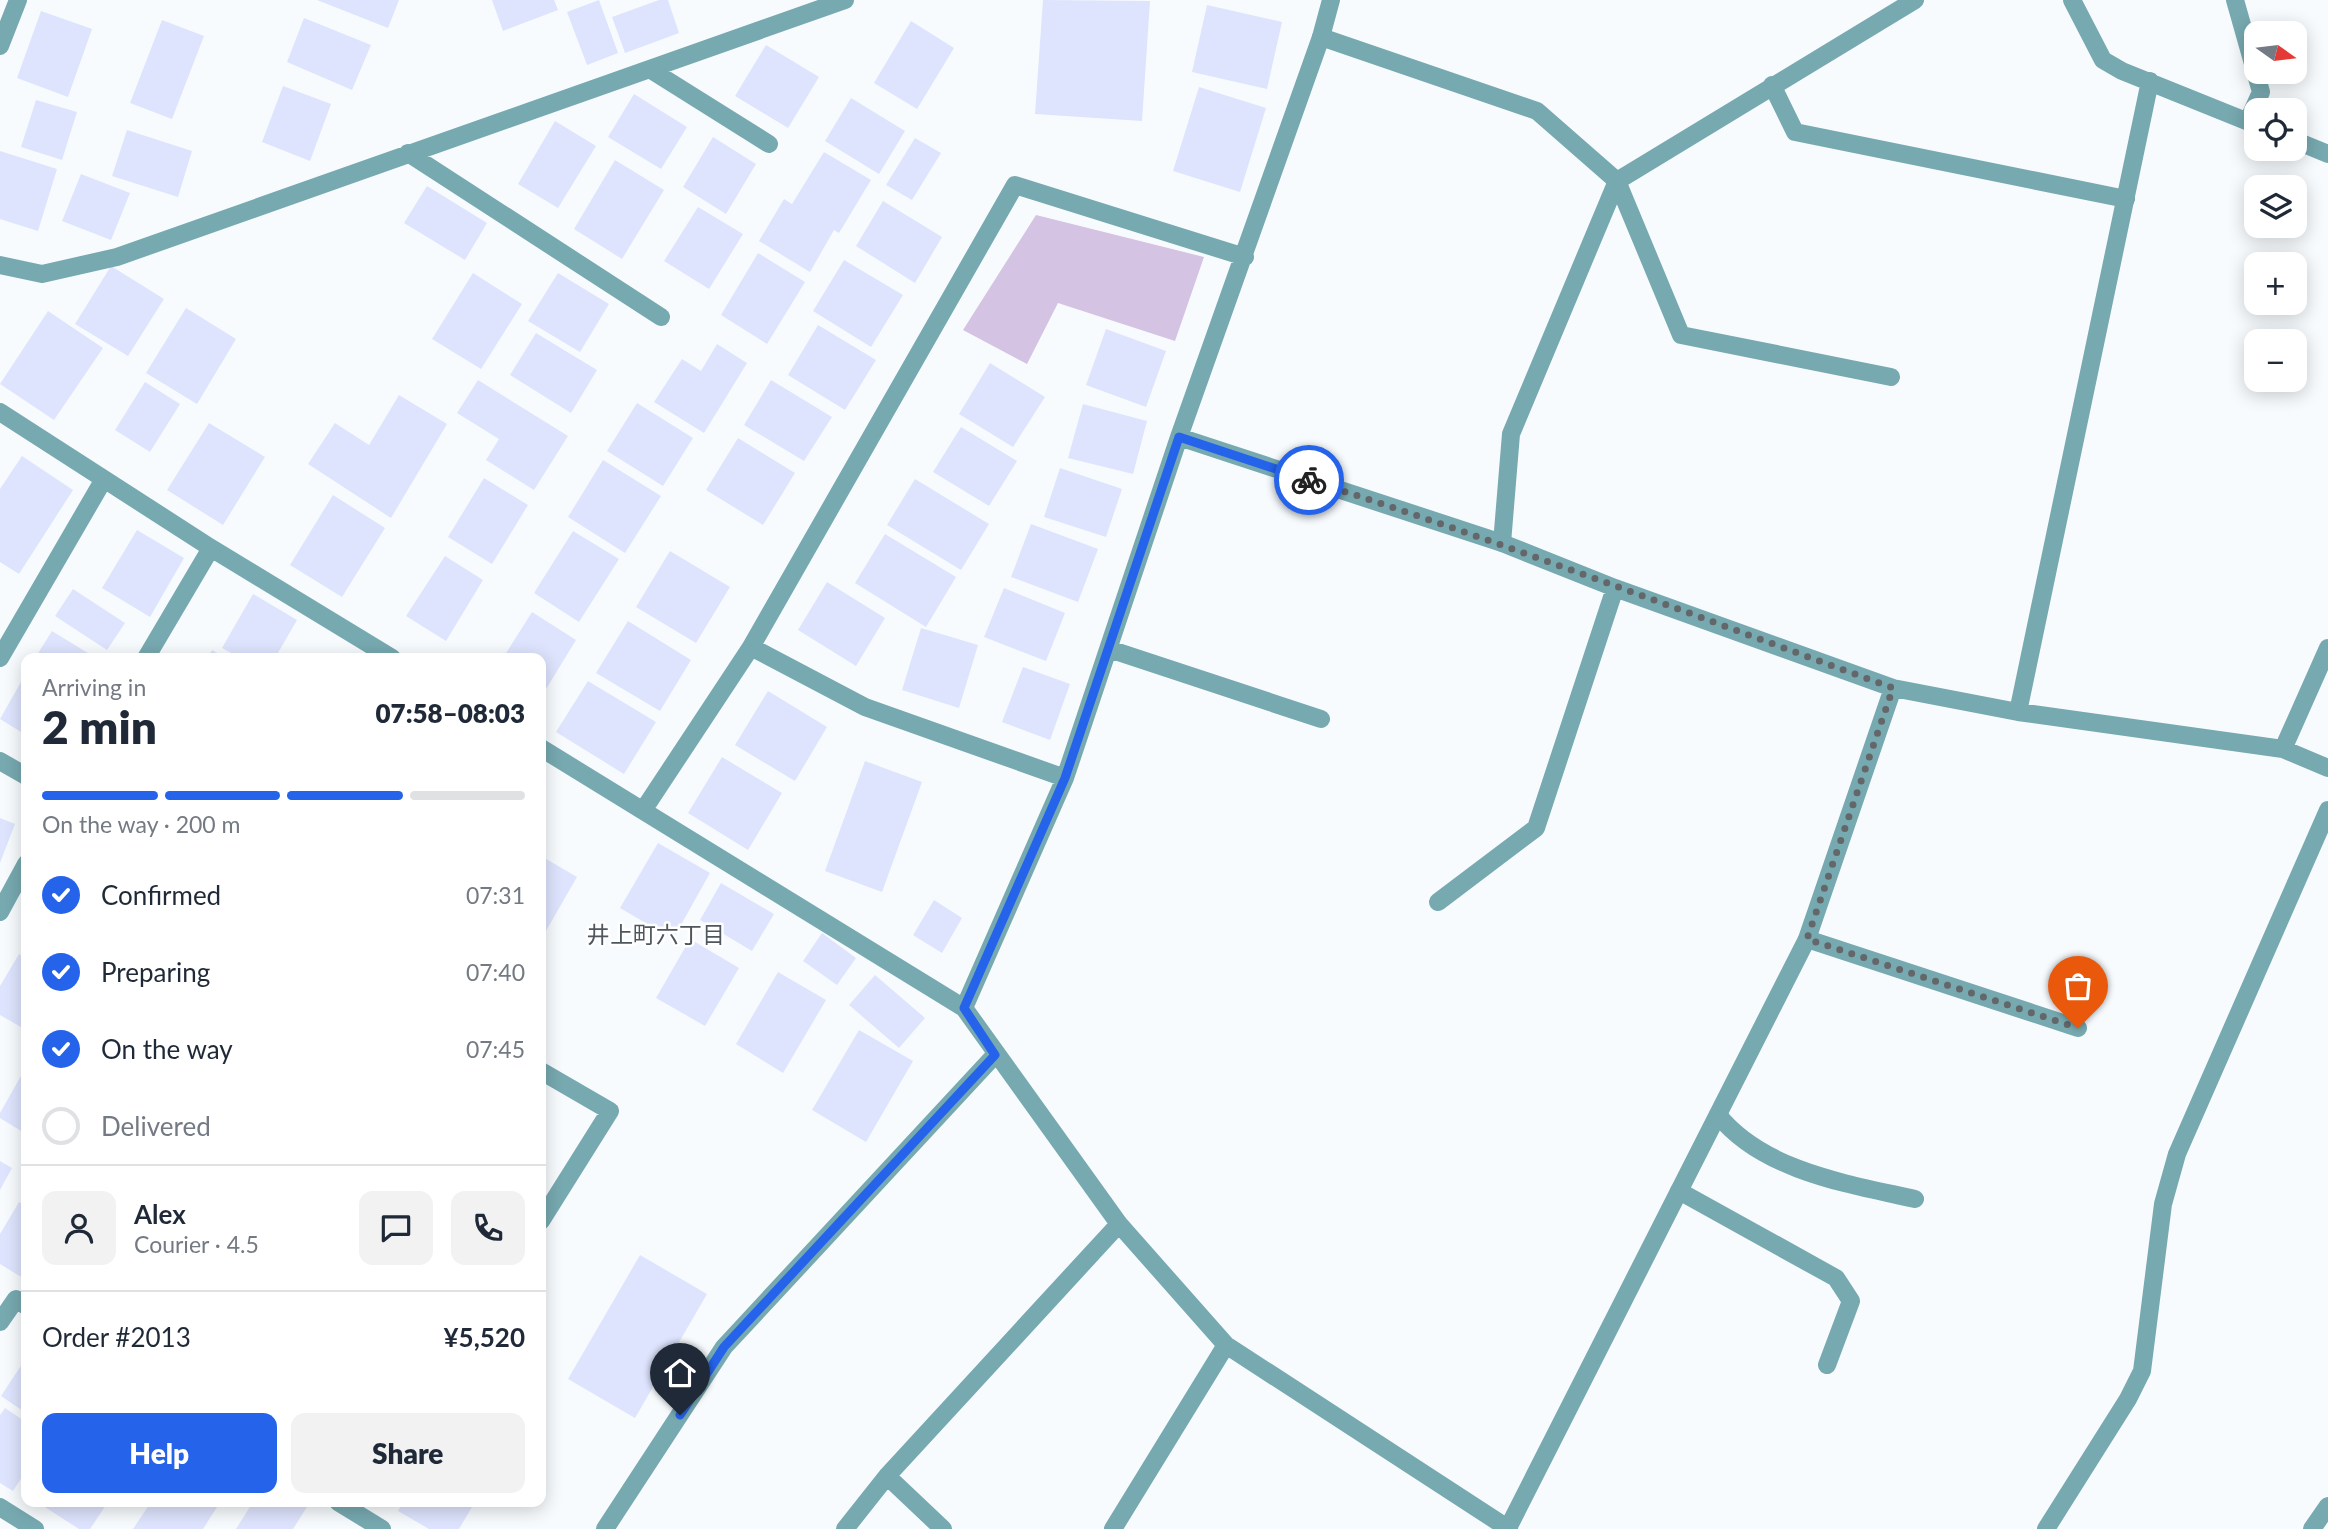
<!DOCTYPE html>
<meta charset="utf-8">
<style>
body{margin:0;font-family:Lato,"Noto Sans JP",sans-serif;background:#f2f2f3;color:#1f2937;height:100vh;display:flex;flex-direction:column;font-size:26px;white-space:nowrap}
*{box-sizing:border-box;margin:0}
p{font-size:23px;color:#747a83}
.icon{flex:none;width:38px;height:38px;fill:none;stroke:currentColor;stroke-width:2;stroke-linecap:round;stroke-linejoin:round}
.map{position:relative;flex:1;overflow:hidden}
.drawer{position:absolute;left:21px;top:653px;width:525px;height:854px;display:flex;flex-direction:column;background:#fff;border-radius:14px;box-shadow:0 4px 18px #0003}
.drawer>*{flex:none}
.needle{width:46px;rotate:104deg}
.buttons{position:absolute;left:2244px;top:21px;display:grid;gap:14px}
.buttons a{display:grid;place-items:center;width:63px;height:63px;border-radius:14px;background:#fff;box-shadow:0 4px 18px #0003;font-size:35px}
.pin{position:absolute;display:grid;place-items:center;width:60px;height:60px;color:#fff;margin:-72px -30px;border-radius:50% 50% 50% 0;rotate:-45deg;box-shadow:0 0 7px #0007}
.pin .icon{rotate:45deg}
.courier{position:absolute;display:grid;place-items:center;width:70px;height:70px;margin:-35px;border:5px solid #2563eb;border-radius:50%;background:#fff;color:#222;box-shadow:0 2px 9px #0007}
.summary em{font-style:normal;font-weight:800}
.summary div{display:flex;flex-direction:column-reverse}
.summary{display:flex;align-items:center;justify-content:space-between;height:119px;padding:0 21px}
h1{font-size:46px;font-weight:800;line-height:52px}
.bar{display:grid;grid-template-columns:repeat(4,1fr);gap:10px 7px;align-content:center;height:84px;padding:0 21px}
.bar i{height:9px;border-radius:5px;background:#e0e1e3}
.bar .on{background:#2563eb}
.bar p{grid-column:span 4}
.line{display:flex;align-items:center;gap:18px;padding:0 21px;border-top:2px solid #e0e1e3}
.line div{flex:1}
.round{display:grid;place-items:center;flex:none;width:74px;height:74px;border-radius:14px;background:#f2f2f3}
ol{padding:0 21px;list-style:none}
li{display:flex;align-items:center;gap:21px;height:77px}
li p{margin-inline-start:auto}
li .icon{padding:7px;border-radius:50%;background:#2563eb;color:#fff;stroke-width:4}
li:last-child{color:#747a83}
li i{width:38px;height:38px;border:4px solid #e0e1e3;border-radius:50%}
.primary-button{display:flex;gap:14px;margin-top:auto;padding:14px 21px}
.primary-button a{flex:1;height:80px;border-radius:14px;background:#2563eb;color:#fff;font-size:28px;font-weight:800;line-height:80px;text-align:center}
.primary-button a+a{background:#f2f2f3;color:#1f2937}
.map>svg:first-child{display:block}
.green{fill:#d4c3e3}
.building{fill:#dee4fd}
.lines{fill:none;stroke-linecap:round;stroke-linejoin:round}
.lane{stroke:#77a9b0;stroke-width:18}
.street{stroke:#77a9b0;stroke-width:18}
.done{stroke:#64676a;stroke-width:7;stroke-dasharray:0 12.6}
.route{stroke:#2563eb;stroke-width:9}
.labels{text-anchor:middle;stroke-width:5;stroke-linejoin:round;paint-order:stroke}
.neighbourhood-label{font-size:23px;fill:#4f575e;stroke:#fff}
</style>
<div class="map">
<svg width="2328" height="1529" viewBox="0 0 2328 1529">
<rect width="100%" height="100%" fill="#f7fbfe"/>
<path class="green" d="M 1036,215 L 1204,257 L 1175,341 L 1058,303 L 1027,364 L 963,330 Z"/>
<path class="building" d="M 317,0 L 399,0 L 388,28 Z
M 492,0 L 554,0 L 558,10 L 503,31 Z
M 599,0 L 618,53 L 587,65 L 567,12 Z
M 659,0 L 668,0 L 679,33 L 625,53 L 612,17 Z
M 1043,0 L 1150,1 L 1142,121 L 1035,114 Z
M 1207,5 L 1282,22 L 1267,89 L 1192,72 Z
M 41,11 L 92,29 L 68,97 L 17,78 Z
M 304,18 L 371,45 L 352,90 L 287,62 Z
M 162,20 L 204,36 L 172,119 L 130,103 Z
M 911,21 L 954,48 L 917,109 L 874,83 Z
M 766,45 L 819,77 L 788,128 L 735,96 Z
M 283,86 L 331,104 L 310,161 L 262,142 Z
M 1199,87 L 1266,108 L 1240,192 L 1173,171 Z
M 634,94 L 687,127 L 661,169 L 608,137 Z
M 851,98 L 905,131 L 879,174 L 825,141 Z
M 36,100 L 77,112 L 62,160 L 21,147 Z
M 555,121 L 596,146 L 558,208 L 518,184 Z
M 127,130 L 192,151 L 178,197 L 112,176 Z
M 713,137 L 756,164 L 726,214 L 683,187 Z
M 915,138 L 941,153 L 912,200 L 886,185 Z
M 0,151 L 57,169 L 38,231 L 0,219 Z
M 824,152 L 871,180 L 839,233 L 834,230 L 810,272 L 759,241 L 784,199 L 792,204 Z
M 615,160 L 664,190 L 622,259 L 574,229 Z
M 81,174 L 130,193 L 111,240 L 62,221 Z
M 427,186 L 487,223 L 465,260 L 404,223 Z
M 883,201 L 942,237 L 915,283 L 856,246 Z
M 698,207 L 743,234 L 709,289 L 664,261 Z
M 758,253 L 805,282 L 767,344 L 721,315 Z
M 844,260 L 903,295 L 871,347 L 813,311 Z
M 111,266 L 164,299 L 128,356 L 75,324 Z
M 473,273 L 522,304 L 481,369 L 432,339 Z
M 558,273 L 609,304 L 580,352 L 528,321 Z
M 186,308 L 236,339 L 197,404 L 146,373 Z
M 48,311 L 103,348 L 54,420 L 0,384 Z
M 818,325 L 876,360 L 845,410 L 788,375 Z
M 1106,329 L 1166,351 L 1146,407 L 1086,385 Z
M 536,333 L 597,370 L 571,413 L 510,375 Z
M 717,344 L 747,363 L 704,433 L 654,402 L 682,359 L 701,371 Z
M 990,363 L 1045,397 L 1013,447 L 959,414 Z
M 478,380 L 568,436 L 534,490 L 486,460 L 499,439 L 457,413 Z
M 771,380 L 832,417 L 804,461 L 744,425 Z
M 145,382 L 180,404 L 150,452 L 115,430 Z
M 399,395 L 447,424 L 391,518 L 308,464 L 335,423 L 369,445 Z
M 637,403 L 693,438 L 663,486 L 607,451 Z
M 1083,404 L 1147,421 L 1133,474 L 1068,458 Z
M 209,423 L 265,457 L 223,525 L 167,490 Z
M 961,427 L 1017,461 L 989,506 L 933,472 Z
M 738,438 L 795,473 L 763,525 L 706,490 Z
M 22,456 L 73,490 L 19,574 L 0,562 L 0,489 Z
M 603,460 L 661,496 L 625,553 L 568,517 Z
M 1060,468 L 1122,489 L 1106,537 L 1044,517 Z
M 484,478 L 528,505 L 492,564 L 448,537 Z
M 915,479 L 989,524 L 961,570 L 887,525 Z
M 333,495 L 385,528 L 342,597 L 290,565 Z
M 1031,524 L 1098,549 L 1078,602 L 1011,577 Z
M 137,530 L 184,558 L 150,617 L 102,588 Z
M 573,531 L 619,559 L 579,622 L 534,593 Z
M 885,534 L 956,577 L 926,627 L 855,583 Z
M 670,551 L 730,587 L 696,643 L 636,607 Z
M 445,556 L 483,580 L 446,641 L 406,616 Z
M 827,582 L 885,618 L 856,666 L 798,630 Z
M 1004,588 L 1065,613 L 1046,661 L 984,637 Z
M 73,589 L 125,623 L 107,650 L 55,616 Z
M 253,594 L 297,620 L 275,658 L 240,658 L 222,648 Z
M 532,612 L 576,640 L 543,694 L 541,658 L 503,658 Z
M 628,621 L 691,660 L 660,711 L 596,673 Z
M 921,628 L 978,645 L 959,708 L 902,690 Z
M 52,631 L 96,658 L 35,658 Z
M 212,650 L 226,658 L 208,658 Z
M 1023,667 L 1070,684 L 1050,740 L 1002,722 Z
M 26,673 L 26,735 L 0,719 Z
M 588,681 L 656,722 L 624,774 L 556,732 Z
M 768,691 L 827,727 L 795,781 L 735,745 Z
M 722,757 L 782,793 L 748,850 L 688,813 Z
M 865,761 L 922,782 L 882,892 L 825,871 Z
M 0,818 L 15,824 L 0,863 Z
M 658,843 L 710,873 L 673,939 L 620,908 Z
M 541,856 L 577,877 L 543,936 L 541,934 Z
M 721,883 L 774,914 L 752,951 L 700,920 Z
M 934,900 L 962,918 L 942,953 L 913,935 Z
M 822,933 L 856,958 L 837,985 L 803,961 Z
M 690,939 L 739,968 L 705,1026 L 656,998 Z
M 19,954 L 26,959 L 26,1030 L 0,1015 L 0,986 Z
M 778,972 L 826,1000 L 783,1073 L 736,1044 Z
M 875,975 L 925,1018 L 899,1048 L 849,1005 Z
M 859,1030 L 913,1061 L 866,1142 L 812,1110 Z
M 26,1067 L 26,1134 L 0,1118 L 0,1113 Z
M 0,1161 L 12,1168 L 0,1190 Z
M 19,1202 L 26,1206 L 26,1280 L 0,1264 L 0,1234 Z
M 640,1255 L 707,1294 L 635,1418 L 568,1379 Z
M 26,1358 L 26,1413 L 1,1396 Z
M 5,1408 L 26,1422 L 26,1471 L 13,1491 L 0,1483 L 0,1415 Z
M 37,1502 L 108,1502 L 90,1529 L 79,1529 Z
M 151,1502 L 215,1502 L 219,1504 L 203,1529 L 133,1529 Z
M 253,1502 L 299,1502 L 307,1507 L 293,1529 L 236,1529 Z
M 403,1502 L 475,1502 L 459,1529 L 429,1529 L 398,1511 Z"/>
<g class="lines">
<path class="lane" d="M 1321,37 L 1537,111 L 1617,181 L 1681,335 L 1891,377
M 1772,85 L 1795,132 L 2126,199
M 1502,543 L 1511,434 L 1617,181 L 1915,0
M 1807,939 L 2078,1028
M 1718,1115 C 1763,1171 1848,1184 1915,1199
M 1679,1191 L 1836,1278 L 1851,1301 L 1827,1365
M 2312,1529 L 2328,1506"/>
<path class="street" d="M 2072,0 L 2103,60 L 2122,71 L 2256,125
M 2235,0 L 2261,92 L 2248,121
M 0,46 L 18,0
M 651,70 L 769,144
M 2294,140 L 2328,154
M 408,153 L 661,317
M 0,265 L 42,274 L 117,257 L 845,0
M 0,412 L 211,548 L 392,658
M 1179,437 L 1502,543 L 1615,588 L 1893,688 L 2018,712 L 2283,749 L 2328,768
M 751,647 L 865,707 L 1065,778
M 1109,649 L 1321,719
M 0,658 L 104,479
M 146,658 L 211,548
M 2018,712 L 2150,81
M 541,748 L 964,1008 L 1119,1224 L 1226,1345 L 1509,1529
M 2283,749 L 2328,648
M 0,761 L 26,776
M 644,809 L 751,647 L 1015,185 L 1245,257
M 1438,902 L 1536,828 L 1615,588
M 0,912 L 26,864
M 964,1008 L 1065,778 L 1179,437 L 1321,37 L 1331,0
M 541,1071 L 610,1111 L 541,1221
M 0,1322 L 16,1299 L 26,1306
M 887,1476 L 943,1529
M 338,1502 L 382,1529
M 0,1507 L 35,1529
M 1508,1528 L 1807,939 L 1893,688
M 605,1529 L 724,1347 L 995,1055
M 845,1529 L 887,1476 L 1119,1224
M 1113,1529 L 1226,1345
M 2046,1529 L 2128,1399 L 2142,1371 L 2163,1204 L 2177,1154 L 2328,810"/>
</g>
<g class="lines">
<path class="done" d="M 1309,480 C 1506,543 1698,617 1893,688 L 1807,939 L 2078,1028"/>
<path class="route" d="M 680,1415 L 724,1347 L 995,1055 L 964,1008 L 1065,778 L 1179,437 L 1309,480"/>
</g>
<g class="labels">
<g class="neighbourhood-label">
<text x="656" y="943">井上町六丁目</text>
</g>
</g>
</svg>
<div class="buttons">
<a><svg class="needle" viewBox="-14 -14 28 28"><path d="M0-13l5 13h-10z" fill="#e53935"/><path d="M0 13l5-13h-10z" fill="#747a83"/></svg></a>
<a><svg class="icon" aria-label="locate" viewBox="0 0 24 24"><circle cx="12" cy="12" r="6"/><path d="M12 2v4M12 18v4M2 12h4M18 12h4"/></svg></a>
<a><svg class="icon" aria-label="layers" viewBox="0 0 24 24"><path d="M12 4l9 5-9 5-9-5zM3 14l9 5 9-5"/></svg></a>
<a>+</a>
<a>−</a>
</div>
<div class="pin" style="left:2078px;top:1028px;background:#ea580c"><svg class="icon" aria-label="bag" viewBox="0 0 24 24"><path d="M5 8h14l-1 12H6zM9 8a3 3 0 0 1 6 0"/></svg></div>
<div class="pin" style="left:680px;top:1415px;background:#1f2937"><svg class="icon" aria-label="home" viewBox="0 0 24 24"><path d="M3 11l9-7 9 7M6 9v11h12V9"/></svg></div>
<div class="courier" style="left:1309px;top:480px"><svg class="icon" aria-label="bike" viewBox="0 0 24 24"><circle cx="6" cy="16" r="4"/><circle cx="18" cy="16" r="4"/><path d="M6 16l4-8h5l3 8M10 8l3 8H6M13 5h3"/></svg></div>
<section class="drawer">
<div class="summary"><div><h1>2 min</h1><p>Arriving in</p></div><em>07:58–08:03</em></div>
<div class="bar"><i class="on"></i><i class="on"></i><i class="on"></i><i></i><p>On the way · 200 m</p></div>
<ol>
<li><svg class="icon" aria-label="check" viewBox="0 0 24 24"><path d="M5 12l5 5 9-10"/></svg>Confirmed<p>07:31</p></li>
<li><svg class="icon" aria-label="check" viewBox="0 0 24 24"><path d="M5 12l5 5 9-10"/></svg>Preparing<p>07:40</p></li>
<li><svg class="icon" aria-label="check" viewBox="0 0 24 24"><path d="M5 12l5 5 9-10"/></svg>On the way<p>07:45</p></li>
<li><i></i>Delivered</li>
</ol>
<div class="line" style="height:126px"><a class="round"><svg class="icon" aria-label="person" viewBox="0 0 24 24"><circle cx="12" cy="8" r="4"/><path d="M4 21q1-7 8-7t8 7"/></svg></a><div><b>Alex</b><p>Courier · 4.5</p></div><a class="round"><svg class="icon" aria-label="chat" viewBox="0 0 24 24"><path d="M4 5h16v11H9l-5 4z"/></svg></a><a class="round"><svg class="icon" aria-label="phone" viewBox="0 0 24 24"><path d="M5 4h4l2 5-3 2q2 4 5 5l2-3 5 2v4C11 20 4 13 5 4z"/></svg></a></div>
<div class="line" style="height:91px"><div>Order #2013</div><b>¥5,520</b></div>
<div class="primary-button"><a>Help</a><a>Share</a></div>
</section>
</div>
